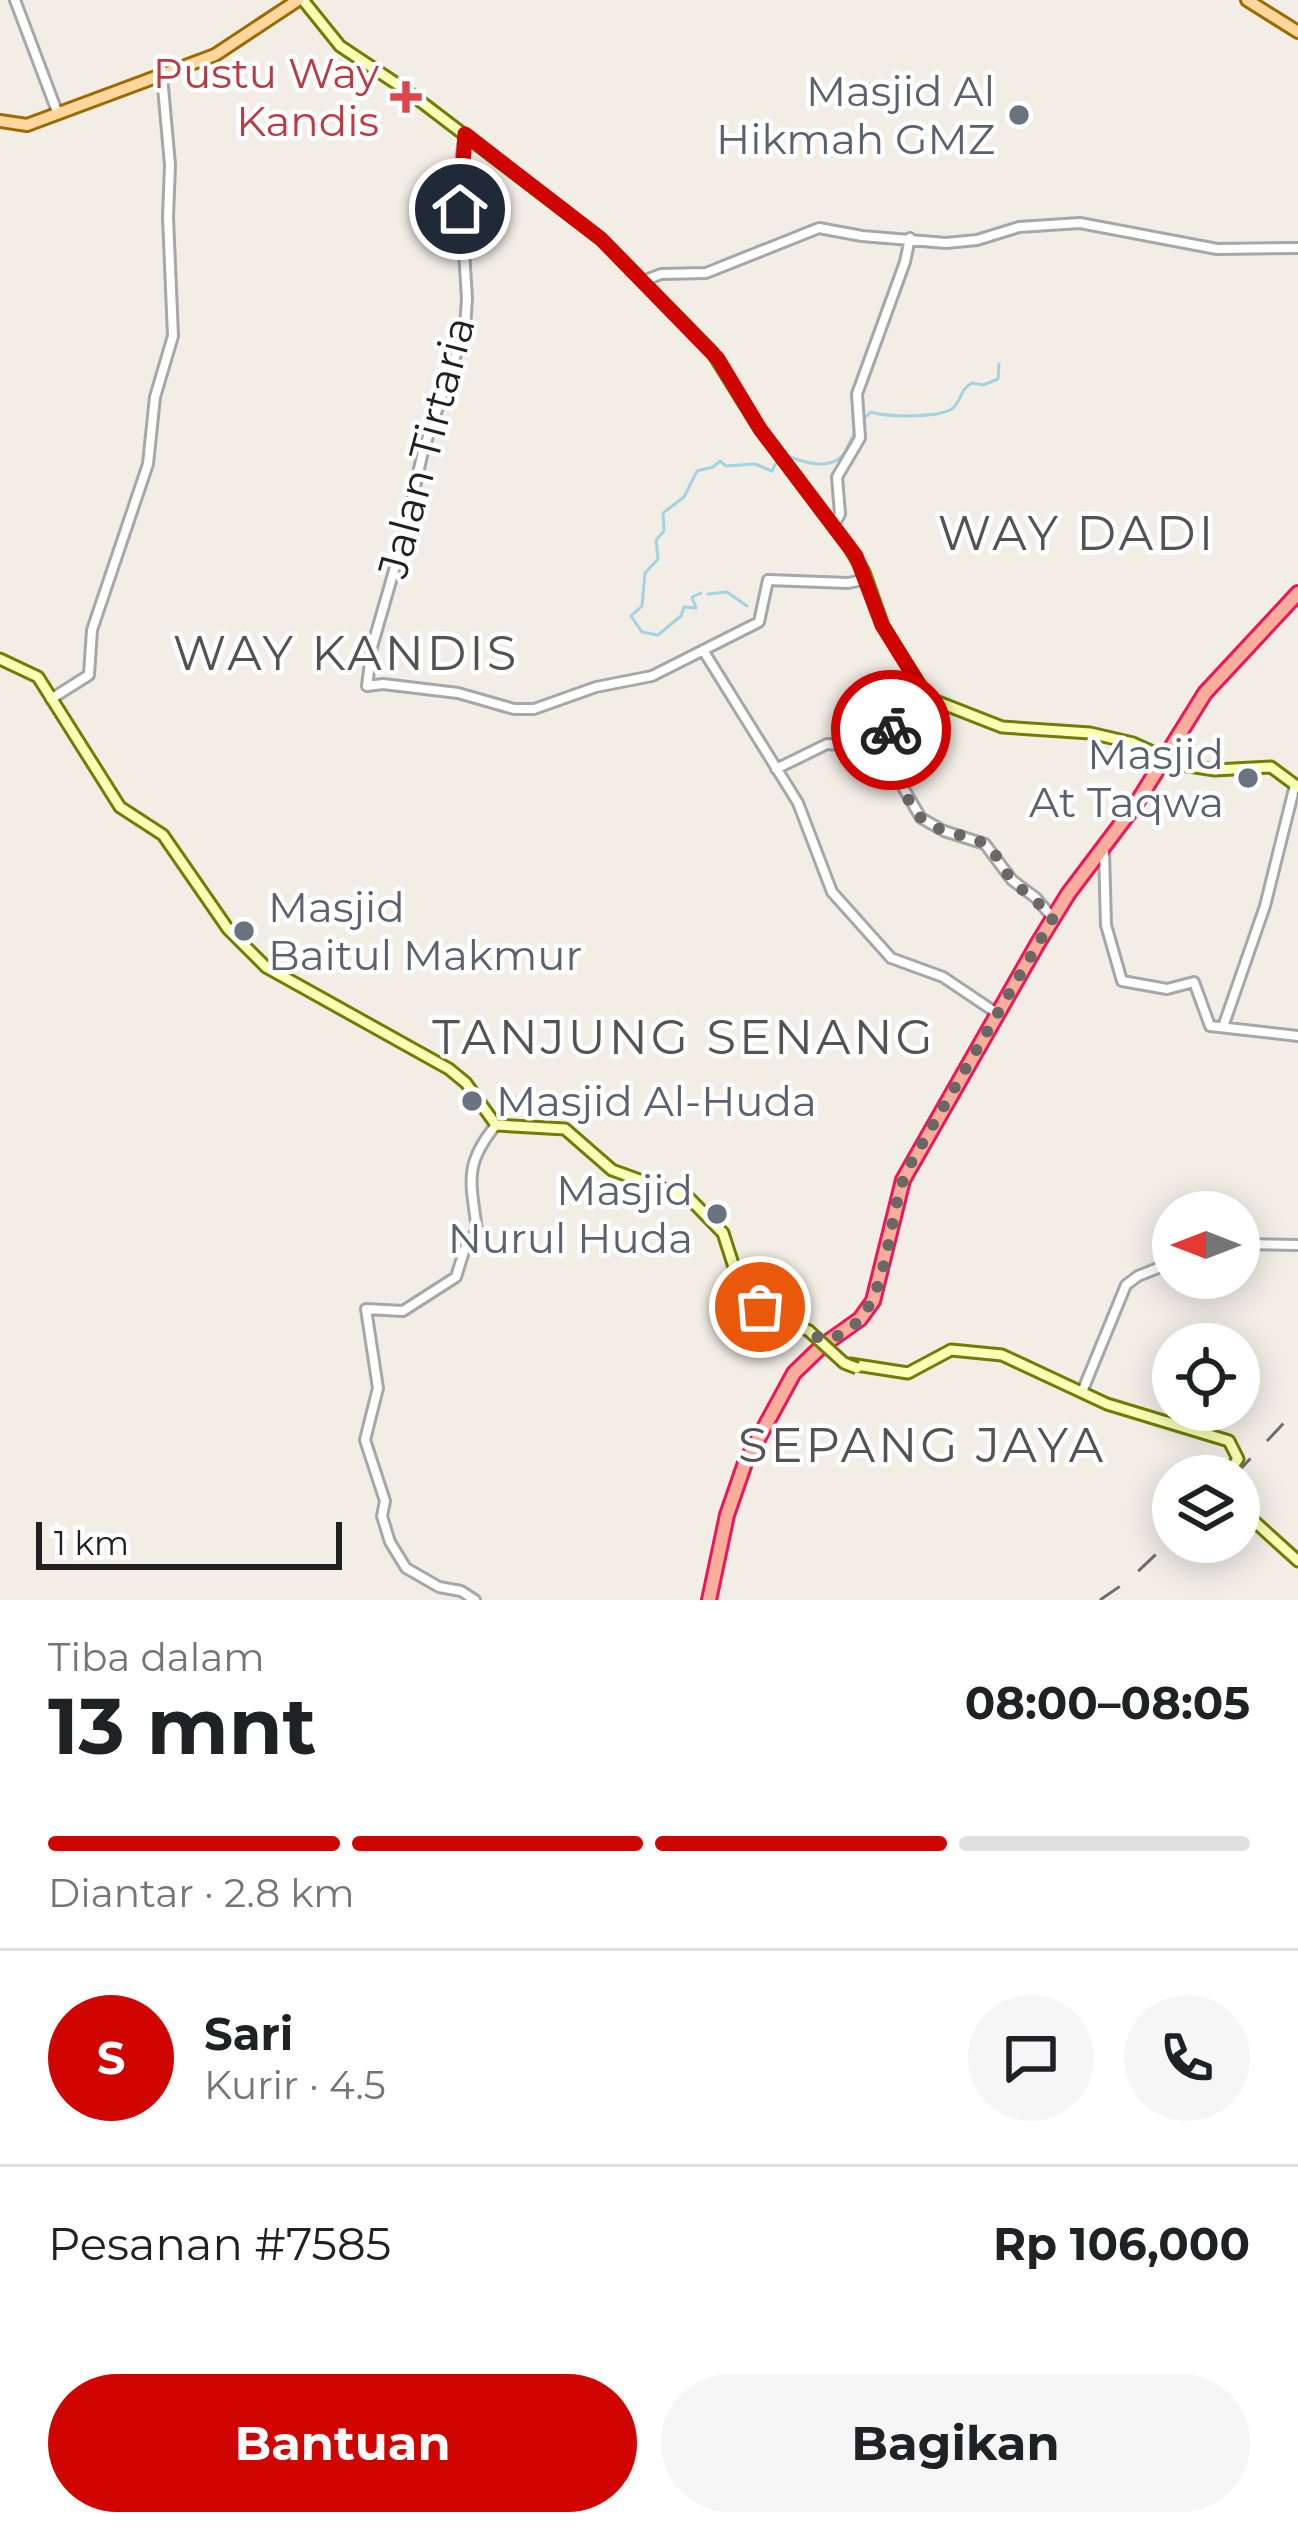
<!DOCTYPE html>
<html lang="id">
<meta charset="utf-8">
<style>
body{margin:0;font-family:Montserrat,sans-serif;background:#f6f6f6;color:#202124;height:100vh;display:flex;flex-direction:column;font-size:45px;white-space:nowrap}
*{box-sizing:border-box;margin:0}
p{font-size:39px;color:#757577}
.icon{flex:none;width:66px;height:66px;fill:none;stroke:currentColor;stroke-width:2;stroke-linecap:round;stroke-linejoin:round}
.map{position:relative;height:1600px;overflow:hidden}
.panel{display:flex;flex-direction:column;background:#fff;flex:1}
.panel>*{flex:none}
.needle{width:78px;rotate:270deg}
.fabs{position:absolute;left:1152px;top:1191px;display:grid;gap:24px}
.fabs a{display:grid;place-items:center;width:108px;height:108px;border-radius:50%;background:#fff;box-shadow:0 6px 30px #0003;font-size:60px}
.scale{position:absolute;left:36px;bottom:30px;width:306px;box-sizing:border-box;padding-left:12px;border:6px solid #202020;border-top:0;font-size:33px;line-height:42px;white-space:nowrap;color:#202020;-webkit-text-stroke:9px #fff;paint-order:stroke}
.pin{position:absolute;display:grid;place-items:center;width:102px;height:102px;color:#fff;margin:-51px;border:6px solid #fff;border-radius:50%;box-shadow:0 3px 12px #0007}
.courier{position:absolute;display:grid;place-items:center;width:120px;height:120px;margin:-60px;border:9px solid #d00400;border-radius:50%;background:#fff;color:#222;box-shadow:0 3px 15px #0007}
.summary em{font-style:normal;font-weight:700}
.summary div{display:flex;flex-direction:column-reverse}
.summary{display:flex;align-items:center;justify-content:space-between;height:204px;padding:0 48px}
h1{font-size:78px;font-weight:700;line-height:90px}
.bar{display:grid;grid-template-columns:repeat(4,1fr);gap:18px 12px;align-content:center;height:144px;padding:0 48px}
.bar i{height:15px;border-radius:9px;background:#e0e0e0}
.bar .selected{background:#d00400}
.bar p{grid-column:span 4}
.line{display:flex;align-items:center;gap:30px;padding:0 48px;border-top:3px solid #e0e0e0}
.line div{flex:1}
.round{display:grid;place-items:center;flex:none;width:126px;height:126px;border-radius:63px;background:#f6f6f6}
.primary-button{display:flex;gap:24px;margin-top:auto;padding:24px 48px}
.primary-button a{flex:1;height:138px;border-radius:72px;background:#d00400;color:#fff;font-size:48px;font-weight:700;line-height:138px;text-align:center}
.primary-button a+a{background:#f6f6f6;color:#202124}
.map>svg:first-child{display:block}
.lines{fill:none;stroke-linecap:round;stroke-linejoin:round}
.stream{stroke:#a2d3e3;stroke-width:3}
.tertiary-casing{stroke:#a7a7a7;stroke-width:14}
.secondary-casing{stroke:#6e7e00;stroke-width:15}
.primary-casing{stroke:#9c6b00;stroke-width:16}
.trunk-casing{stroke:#ee155b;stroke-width:18}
.tertiary{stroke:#fff;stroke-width:8}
.secondary{stroke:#faffb6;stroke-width:9}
.primary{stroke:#ffd79d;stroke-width:10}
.trunk{stroke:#f8ae9a;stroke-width:12}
.rail{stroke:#6e6e6e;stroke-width:3;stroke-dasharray:24 24;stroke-linecap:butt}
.secondary-bridge-casing{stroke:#6e7e00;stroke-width:15;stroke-linecap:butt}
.secondary-bridge{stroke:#faffb6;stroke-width:9}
.done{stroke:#6a6865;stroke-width:12;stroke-dasharray:0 21.6}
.route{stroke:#d00400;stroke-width:15}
.health-dot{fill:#e0444e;stroke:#fff;stroke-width:4.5}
.worship-dot{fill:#6b7280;stroke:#fff;stroke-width:4.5}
.labels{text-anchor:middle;stroke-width:9;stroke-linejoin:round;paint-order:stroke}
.health-label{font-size:42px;fill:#be3a42;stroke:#fff;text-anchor:end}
.worship-label{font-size:42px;fill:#5b616d;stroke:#fff;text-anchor:end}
.street-label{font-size:42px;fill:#202020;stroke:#fff}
.quarter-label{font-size:48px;letter-spacing:3px;fill:#535353;stroke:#fff}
</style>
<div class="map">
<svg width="1298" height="1600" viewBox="0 0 1298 1600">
<rect width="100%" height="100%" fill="#f2eee6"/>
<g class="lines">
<path class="stream" d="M 863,419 L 871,412 C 886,417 945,419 955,406 C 963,396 960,390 972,383 L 983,385 L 998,379 L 999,364
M 787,456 C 803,462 829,471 843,455 C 847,450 852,436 857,428
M 701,593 L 692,597 L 696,608 L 684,607 L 681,616 L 658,635 L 642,632 L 631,616 L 642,606 L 645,573 L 658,559 L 656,540 L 664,531 L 663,513 L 684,497 L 697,471 L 713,467 L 720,461 L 726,466 L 755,464 L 772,471 L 778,459
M 708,594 L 727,592 L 747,606"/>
<g class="tertiary-casing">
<path id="tertiary" d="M 15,0 L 58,114
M 465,134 L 459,174 L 467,298 L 465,328 L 423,451 L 404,536 L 372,647 L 367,686 L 383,684 L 458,693 L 514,709 L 534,709 L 596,687 L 652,676 L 759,622 L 768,580 L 848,583 L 867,579
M 643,281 L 661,274 L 706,273 L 819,228 L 862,236 L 946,243 L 977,240 L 1019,227 L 1080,223 L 1217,249 L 1298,248
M 834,525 L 840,514 L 837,477 L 860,438 L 857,394 L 905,262 L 910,238
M 703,650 L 798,803 L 832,892 L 891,958 L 943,977 L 998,1014
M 51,699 L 89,675 L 92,630 L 148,464 L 155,397 L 173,336 L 168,217 L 170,165 L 162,76
M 880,748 L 903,709 L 921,688
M 776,769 L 827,744 L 880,748 L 899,764 L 904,789 L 921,818 L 944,831 L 985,844 L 1012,880 L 1036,898 L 1052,917
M 1104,851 L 1106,925 L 1122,981 L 1167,989 L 1194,982 L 1210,1026 L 1298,1036
M 1223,1027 L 1265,906 L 1295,785
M 1239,1244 L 1298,1245
M 1082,1392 L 1126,1285 L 1138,1276 L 1173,1262
M 475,1600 L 461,1591 L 439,1587 L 406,1568 L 390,1542 L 382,1516 L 385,1501 L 365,1440 L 378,1388 L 366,1309 L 403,1311 L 456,1277 L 465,1248 L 477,1230 C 471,1182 463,1165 496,1125"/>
</g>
<g class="secondary-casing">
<path id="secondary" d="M 303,0 L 340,46 L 403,88 L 601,239 L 712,352 L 760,429 L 849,547 L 864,572 L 883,626 L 928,698 L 1002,727 L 1090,733 L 1133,743
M 0,659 L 38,677 L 120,807 L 163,835 L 228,929 L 266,967 L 449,1069 L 466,1083 L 496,1125 L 565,1129 L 612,1170 L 689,1198 L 723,1233 L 743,1295 L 779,1316
M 1215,770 L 1271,767 L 1298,787
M 850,1364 L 908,1373 L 951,1350 L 1002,1355 L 1107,1404 L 1229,1441 L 1238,1459 L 1226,1476
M 1239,1513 L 1254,1521 L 1298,1561"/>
</g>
<g class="primary-casing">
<path id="primary" d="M 1247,0 L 1298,32
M 0,121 L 27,125 L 215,55 L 298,0"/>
</g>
<g class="trunk-casing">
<path id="trunk" d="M 709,1600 L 727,1515 L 745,1463 L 794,1373 L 822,1346 L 860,1319 L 873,1301 L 903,1180 L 1038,943 L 1068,894 L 1136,804 L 1205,693 L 1298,593"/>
</g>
<use href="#tertiary" class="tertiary"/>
<use href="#secondary" class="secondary"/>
<use href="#primary" class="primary"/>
<use href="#trunk" class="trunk"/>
<path class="rail" d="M 1234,1476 L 1298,1408
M 1100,1600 L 1129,1580 L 1173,1538"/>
<g class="secondary-bridge-casing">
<path id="secondary-bridge" d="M 1133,743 L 1182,765 L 1215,770
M 779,1316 L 809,1331 L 844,1363 L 857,1368"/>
</g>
<use href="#secondary-bridge" class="secondary-bridge"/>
</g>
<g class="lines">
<path class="done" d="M 760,1307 L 823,1340 C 894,1328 883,1220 908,1168 L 1053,918 C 1040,903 1025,893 1012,880 C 1001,868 997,851 983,843 C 964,833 938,834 921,818 C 898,796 908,767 880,748 L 891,730"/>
<path class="route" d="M 460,209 L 465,134 L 601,239 L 718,359 L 760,429 L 856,556 L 882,625 L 921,688 L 891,730"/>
</g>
<path class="health-dot" d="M400 79h12v12h12v12h-12v12h-12v-12h-12v-12h12z"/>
<g class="worship-dot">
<circle cx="1019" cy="115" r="12"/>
<circle cx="1248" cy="778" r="12"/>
<circle cx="244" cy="931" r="12"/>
<circle cx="472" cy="1101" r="12"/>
<circle cx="717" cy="1214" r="12"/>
</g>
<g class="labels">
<g class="health-label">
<text x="379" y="88">Pustu Way<tspan x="379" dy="48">Kandis</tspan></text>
</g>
<g class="worship-label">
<text x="995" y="106">Masjid Al<tspan x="995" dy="48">Hikmah GMZ</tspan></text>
<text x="1224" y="769">Masjid<tspan x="1224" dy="48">At Taqwa</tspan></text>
<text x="268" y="922" text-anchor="start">Masjid<tspan x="268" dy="48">Baitul Makmur</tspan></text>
<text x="496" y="1116" text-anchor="start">Masjid Al-Huda</text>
<text x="693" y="1205">Masjid<tspan x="693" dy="48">Nurul Huda</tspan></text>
</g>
<g class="street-label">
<text transform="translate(426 447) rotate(-75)" y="15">Jalan Tirtaria</text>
</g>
<g class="quarter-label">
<text x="1077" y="550">WAY DADI</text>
<text x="346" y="670">WAY KANDIS</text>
<text x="684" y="1054">TANJUNG SENANG</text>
<text x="922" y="1462">SEPANG JAYA</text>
</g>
</g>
</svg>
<div class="fabs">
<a><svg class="needle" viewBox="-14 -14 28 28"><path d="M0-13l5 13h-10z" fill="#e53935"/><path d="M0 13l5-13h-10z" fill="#757577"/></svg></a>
<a><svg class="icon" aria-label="locate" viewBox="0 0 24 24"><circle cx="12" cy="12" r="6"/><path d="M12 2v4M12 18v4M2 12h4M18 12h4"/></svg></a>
<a><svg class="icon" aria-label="layers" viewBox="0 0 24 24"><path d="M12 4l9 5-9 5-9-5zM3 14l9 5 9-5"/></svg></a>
</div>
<div class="scale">1 km</div>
<div class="pin" style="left:760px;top:1307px;background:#ea580c"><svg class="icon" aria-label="bag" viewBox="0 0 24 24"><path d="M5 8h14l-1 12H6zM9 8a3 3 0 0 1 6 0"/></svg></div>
<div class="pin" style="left:460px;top:209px;background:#1f2937"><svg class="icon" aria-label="home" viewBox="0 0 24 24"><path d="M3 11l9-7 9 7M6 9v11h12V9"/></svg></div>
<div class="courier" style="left:891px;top:730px"><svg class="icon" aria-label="bike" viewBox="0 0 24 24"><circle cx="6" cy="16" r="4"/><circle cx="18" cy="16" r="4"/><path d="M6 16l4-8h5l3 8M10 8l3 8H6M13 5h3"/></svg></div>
</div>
<section class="panel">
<div class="summary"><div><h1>13 mnt</h1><p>Tiba dalam</p></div><em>08:00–08:05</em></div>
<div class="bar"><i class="selected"></i><i class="selected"></i><i class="selected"></i><i></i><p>Diantar · 2.8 km</p></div>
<div class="line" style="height:216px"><b class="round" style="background:#d00400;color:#fff">S</b><div><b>Sari</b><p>Kurir · 4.5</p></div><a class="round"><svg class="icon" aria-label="chat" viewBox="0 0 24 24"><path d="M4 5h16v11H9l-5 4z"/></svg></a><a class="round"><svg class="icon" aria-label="phone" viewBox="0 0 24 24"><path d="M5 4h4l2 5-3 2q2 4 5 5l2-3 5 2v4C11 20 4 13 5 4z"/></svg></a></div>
<div class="line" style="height:156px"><div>Pesanan #7585</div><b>Rp 106,000</b></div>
<div class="primary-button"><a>Bantuan</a><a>Bagikan</a></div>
</section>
